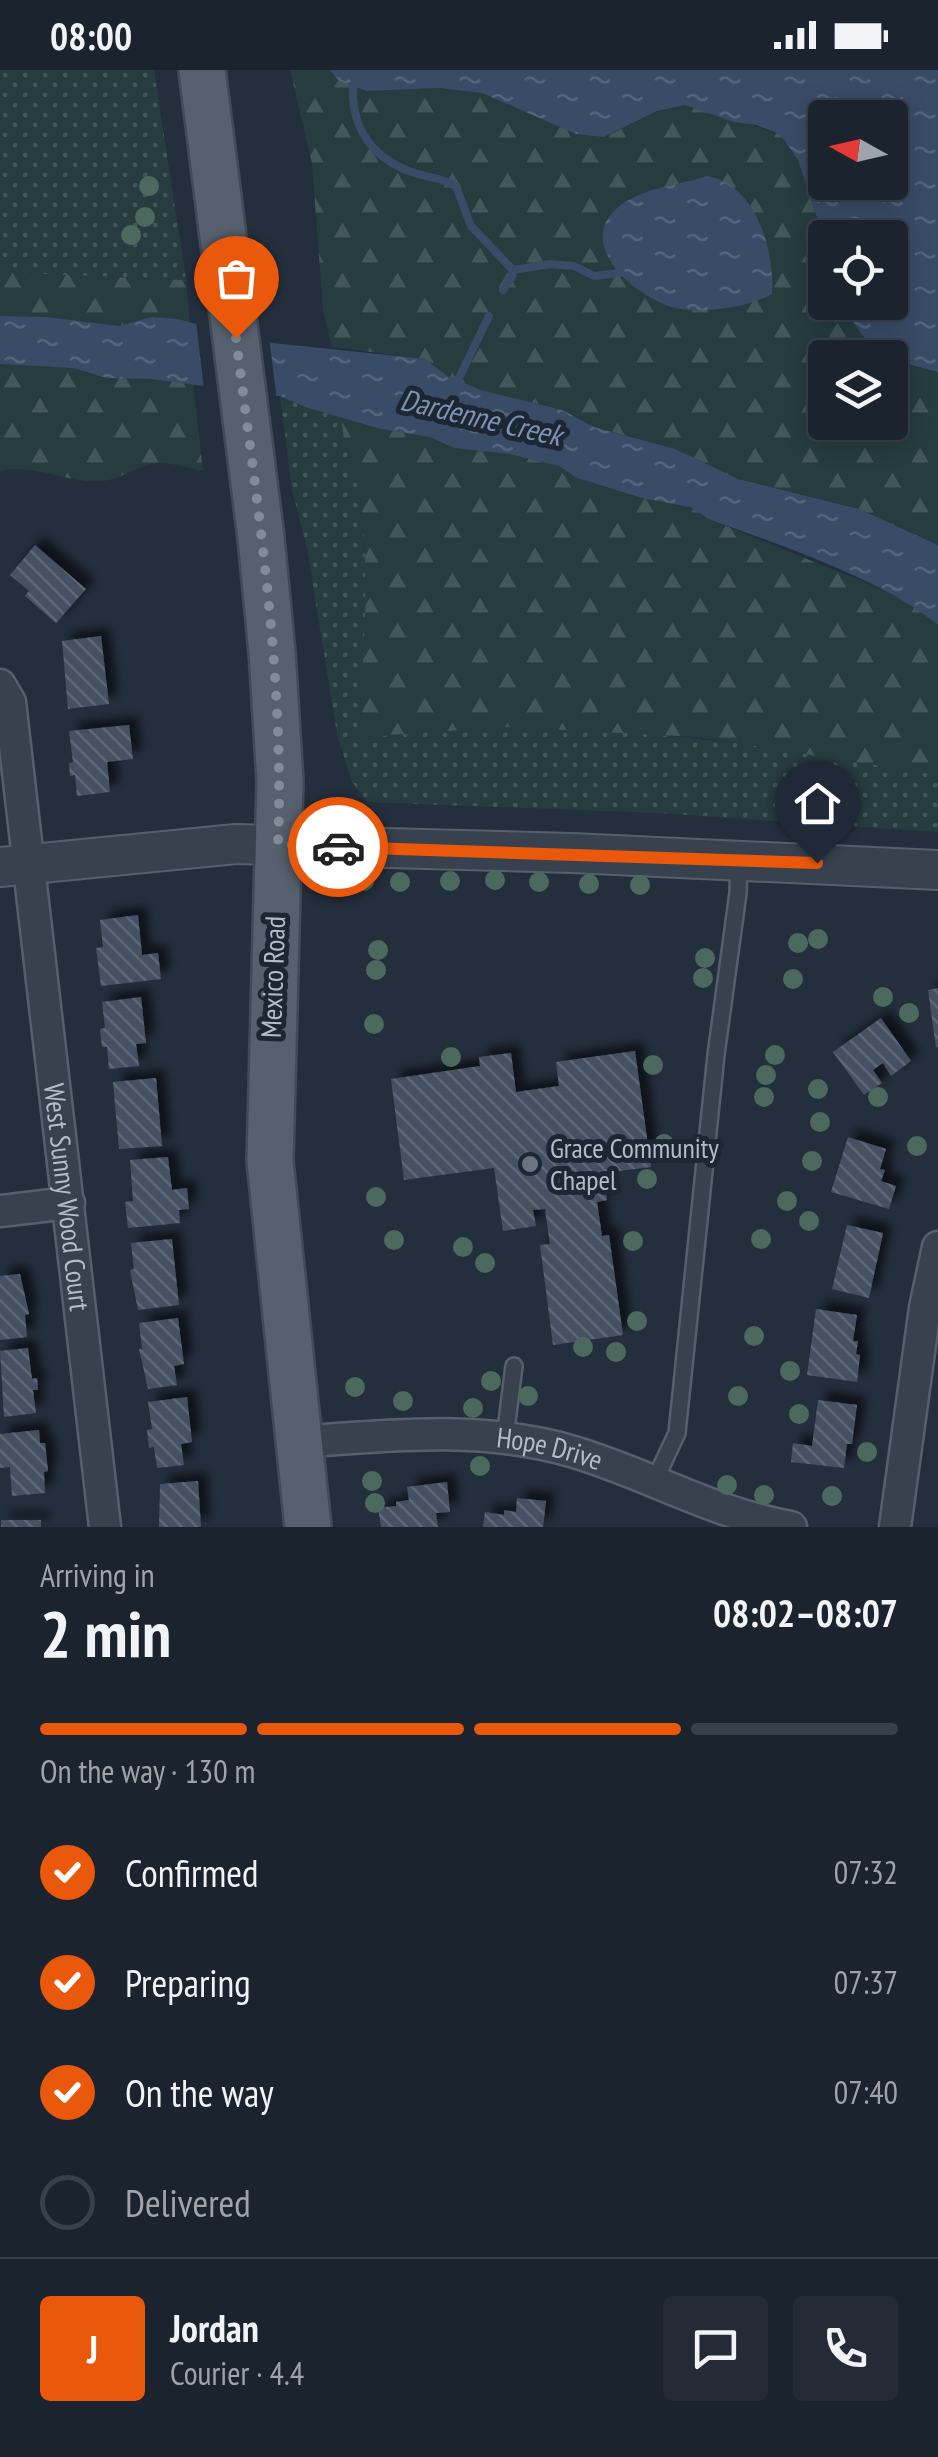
<!DOCTYPE html>
<meta charset="utf-8">
<style>
body{margin:0;font-family:"PT Sans Narrow",sans-serif;background:#242b36;color:#f1f3f6;height:100vh;display:flex;flex-direction:column;font-size:38px;white-space:nowrap}
*{box-sizing:border-box;margin:0}
p{font-size:32px;color:#a0a4aa}
.icon{flex:none;width:55px;height:55px;fill:none;stroke:currentColor;stroke-width:2;stroke-linecap:round;stroke-linejoin:round}
.map{position:relative;height:1457px;overflow:hidden}
.side{display:flex;flex-direction:column;background:#1b232e;flex:1}
.side>*{flex:none}
.needle{width:65px;rotate:278deg}
.fabs{position:absolute;left:808px;top:30px;display:grid;gap:20px}
.fabs a{display:grid;place-items:center;width:100px;height:100px;border-radius:10px;background:#1b232e;box-shadow:0 5px 25px #0003,0 0 0 2px #39404a;font-size:50px}
.pin{position:absolute;display:grid;place-items:center;width:85px;height:85px;color:#fff;margin:-102px -42px;border-radius:50% 50% 50% 0;rotate:-45deg;box-shadow:0 0 10px #0007}
.pin .icon{rotate:45deg}
.courier{position:absolute;display:grid;place-items:center;width:100px;height:100px;margin:-50px;border:8px solid #ea580c;border-radius:50%;background:#fff;color:#222;box-shadow:0 2px 12px #0007}
.summary em{font-style:normal;font-weight:700}
.summary div{display:flex;flex-direction:column-reverse}
.summary{display:flex;align-items:center;justify-content:space-between;height:170px;padding:0 40px}
h1{font-size:65px;font-weight:700;line-height:75px}
.bar{display:grid;grid-template-columns:repeat(4,1fr);gap:15px 10px;align-content:center;height:120px;padding:0 40px}
.bar i{height:12px;border-radius:8px;background:#39404a}
.bar .on{background:#ea580c}
.bar p{grid-column:span 4}
.line{display:flex;align-items:center;gap:25px;padding:0 40px;border-top:2px solid #39404a}
.line div{flex:1}
.round{display:grid;place-items:center;flex:none;width:105px;height:105px;border-radius:10px;background:#242b36}
ol{padding:0 40px;list-style:none}
li{display:flex;align-items:center;gap:30px;height:110px}
li p{margin-inline-start:auto}
li .icon{padding:10px;border-radius:50%;background:#ea580c;color:#fff;stroke-width:4}
li:last-child{color:#a0a4aa}
li i{width:55px;height:55px;border:5px solid #39404a;border-radius:50%}
.status{display:flex;justify-content:space-between;align-items:center;height:70px;padding:0 50px;background:#1b232e;direction:ltr}
.status svg{height:28px;fill:currentColor}
.map>svg:first-child{display:block}
.grass{fill:url(#grass-dots)}
.forest{fill:url(#forest-firs);fill-rule:evenodd}
.water{fill:url(#water-ripples);fill-rule:evenodd}
.pier{fill:#242f3e}
.lines{fill:none;stroke-linecap:round;stroke-linejoin:round}
.stream{stroke:#394c67;stroke-width:8}
.building{fill:url(#building-back-hatch);filter:url(#shadow)}
.service-casing{stroke:#565f6c;stroke-width:20}
.minor-casing{stroke:#565f6c;stroke-width:35}
.tertiary-casing{stroke:#565f6c;stroke-width:42}
.primary-casing{stroke:#414a57;stroke-width:50}
.service{stroke:#38414e;stroke-width:15}
.minor{stroke:#38414e;stroke-width:30}
.tertiary{stroke:#38414e;stroke-width:38}
.primary{stroke:#56606e;stroke-width:45}
.tree{fill:#4b6a5d}
.done{stroke:#828b98;stroke-width:10;stroke-dasharray:0 18}
.route{stroke:#ea580c;stroke-width:12}
.worship-dot{fill:#6b7280;stroke:#1d2633;stroke-width:4}
.labels{text-anchor:middle;stroke-width:10;stroke-linejoin:round;paint-order:stroke}
.street-label{font-size:28px;fill:#b4bcc9;stroke:#1d2633}
.poi-label{font-size:28px;fill:#b4bcc9;stroke:#1d2633;text-anchor:start}
.water-label{font-size:30px;font-style:italic;fill:#7c92b1;stroke:#1d2633}
</style>
<div class="status"><b>08:00</b><svg viewBox="0 0 49 12"><path d="M0 12V9h3v3zM5 12V6h3v6zM10 12V3h3v9zM15 12V0h3v12zM26 1h20v11H26zM47 4h2v5h-2z"/></svg></div>
<div class="map">
<svg width="938" height="1457" viewBox="0 0 938 1457">
<defs>
<pattern id="grass-dots" width="8" height="8" patternUnits="userSpaceOnUse" patternTransform="scale(2.5)"><rect width="8" height="8" fill="#263c3f"/><path d="M2 2h.1M6 6h.1" fill="none" stroke="#435659" stroke-width="1.8" stroke-linecap="round"/></pattern>
<pattern id="forest-firs" width="22" height="20" patternUnits="userSpaceOnUse" patternTransform="scale(2.5)"><rect width="22" height="20" fill="#263c3f"/><path d="M5 1l3.5 6h-7zM16 11l3.5 6h-7z" fill="#435659"/></pattern>
<pattern id="water-ripples" width="26" height="14" patternUnits="userSpaceOnUse" patternTransform="scale(2.5)"><rect width="26" height="14" fill="#394c67"/><path d="M2 4q2-2 4 0t4 0M15 11q2-2 4 0t4 0" fill="none" stroke="#53647b"/></pattern>
<pattern id="building-back-hatch" width="6" height="6" patternUnits="userSpaceOnUse" patternTransform="scale(2.5)"><rect width="6" height="6" fill="#455162"/><path d="M-1 5l2 2M0 0l6 6M5-1l2 2" fill="none" stroke="#5d6877"/></pattern>
<filter id="shadow"><feDropShadow dx="9" dy="-9" stdDeviation="5" flood-color="#0009"/></filter>
</defs>
<rect width="100%" height="100%" fill="#242f3e"/>
<path class="grass" d="M 0,0 L 154,0 L 186,210 L 18,203 L 0,199 Z
M 280,326 L 305,337 L 342,345 C 341,375 356,399 360,428 C 371,507 363,588 360,667 C 410,665 462,656 512,657 C 656,660 797,678 938,705 L 938,762 L 659,743 L 367,732 L 352,712 L 337,664 L 307,478 L 292,420 Z"/>
<path class="forest" d="M 290,0 L 330,0 L 339,11 L 367,21 L 439,18 L 482,23 L 577,64 L 605,67 L 657,41 L 685,35 L 780,64 L 798,90 L 825,172 L 825,232 L 845,233 L 866,269 L 890,288 L 825,288 L 825,352 L 890,352 L 890,288 L 896,292 L 938,302 L 938,475 L 859,439 L 738,409 L 675,379 L 594,357 L 562,340 L 481,320 L 450,308 L 425,289 L 332,277 L 323,240 L 312,93 ZM 675,116 L 743,235 L 679,239 L 614,141 L 654,120 Z
M 0,199 L 18,203 L 186,210 L 190,255 L 177,249 L 152,247 L 119,256 L 46,247 L 0,246 Z
M 0,294 L 72,298 L 89,304 L 193,313 L 203,401 C 188,398 172,392 156,393 C 138,396 121,409 103,411 C 66,414 38,393 0,401 Z
M 342,345 L 430,367 L 454,378 L 509,384 L 559,396 L 577,408 L 598,415 L 690,437 L 711,450 L 871,515 L 918,538 L 938,555 L 938,705 L 697,667 L 508,657 L 359,667 C 363,588 371,507 360,428 C 356,399 341,375 342,345 Z"/>
<path class="water" d="M 330,0 L 938,0 L 938,302 C 894,292 861,280 845,233 L 890,232 L 890,168 L 825,168 L 825,172 L 798,90 L 780,64 L 756,55 L 734,52 L 685,35 L 657,41 L 604,67 L 576,64 L 482,23 L 439,18 L 367,21 L 339,11 ZM 825,48 L 890,48 L 890,112 L 825,112 Z
M 707,106 C 756,115 775,180 772,224 C 748,237 708,243 681,239 C 644,234 577,181 613,142 C 636,118 677,116 707,106 Z
M 0,246 L 46,247 L 119,256 L 152,247 L 177,249 L 273,273 L 425,289 L 450,308 L 462,307 L 466,314 L 481,320 L 562,340 L 594,357 L 675,379 L 738,409 L 859,439 L 938,475 L 938,555 C 884,510 778,474 711,450 L 690,437 L 642,428 L 577,408 L 559,396 L 509,384 L 454,378 L 430,367 L 381,359 L 305,337 L 280,326 L 150,309 L 107,308 L 72,298 L 0,294 Z"/>
<path class="pier" d="M 196,251 L 269,267 L 277,331 L 204,320 Z"/>
<g class="lines">
<path class="stream" d="M 353,16 C 351,60 375,92 418,104 C 432,108 443,109 456,116 L 471,156 L 513,200 L 512,207 L 503,220
M 513,200 L 550,194 L 574,196 L 594,206 L 621,203
M 456,314 L 489,246"/>
</g>
<path class="building" d="M 35,475 L 86,519 L 56,553 L 25,526 L 29,521 L 10,505 Z
M 101,566 L 109,634 L 68,639 L 62,571 Z
M 129,655 L 133,689 L 107,692 L 110,722 L 77,726 L 75,705 L 70,706 L 69,693 L 73,692 L 69,661 Z
M 138,845 L 142,885 L 158,883 L 161,909 L 101,916 L 96,878 L 103,877 L 100,850 Z
M 938,918 L 938,977 L 936,978 L 928,920 Z
M 141,927 L 146,973 L 136,974 L 139,996 L 109,999 L 107,977 L 102,977 L 100,959 L 105,958 L 102,932 Z
M 881,948 L 911,991 L 891,1006 L 883,993 L 873,1000 L 882,1013 L 864,1025 L 833,982 Z
M 635,981 L 651,1097 L 603,1103 L 607,1130 L 597,1132 L 602,1166 L 609,1165 L 623,1265 L 553,1275 L 540,1175 L 550,1174 L 545,1139 L 533,1140 L 536,1156 L 503,1161 L 494,1098 L 404,1110 L 391,1009 L 480,996 L 479,987 L 511,983 L 516,1022 L 559,1016 L 556,992 Z
M 156,1008 L 162,1076 L 119,1079 L 113,1012 Z
M 848,1067 L 886,1079 L 880,1099 L 885,1100 L 881,1111 L 896,1116 L 889,1139 L 831,1122 Z
M 168,1087 L 172,1120 L 187,1118 L 189,1139 L 179,1140 L 180,1153 L 128,1158 L 125,1132 L 133,1131 L 130,1090 Z
M 847,1155 L 883,1163 L 869,1228 L 832,1219 Z
M 172,1169 L 179,1235 L 138,1240 L 130,1200 L 134,1199 L 131,1173 Z
M 20,1204 L 29,1244 L 25,1245 L 27,1267 L 0,1270 L 0,1206 Z
M 816,1239 L 857,1245 L 853,1271 L 858,1271 L 856,1284 L 860,1285 L 857,1312 L 807,1305 Z
M 178,1248 L 184,1294 L 174,1296 L 177,1315 L 148,1319 L 139,1279 L 142,1279 L 139,1253 Z
M 28,1278 L 32,1309 L 37,1308 L 38,1320 L 33,1320 L 36,1343 L 4,1347 L 0,1281 Z
M 187,1327 L 192,1372 L 181,1374 L 184,1395 L 157,1398 L 154,1377 L 149,1378 L 147,1360 L 152,1359 L 148,1332 Z
M 818,1330 L 857,1335 L 852,1374 L 847,1374 L 844,1398 L 791,1392 L 793,1373 L 812,1376 Z
M 39,1360 L 40,1373 L 45,1373 L 48,1401 L 44,1402 L 45,1423 L 12,1426 L 10,1397 L 0,1398 L 0,1364 Z
M 198,1411 L 201,1457 L 159,1457 L 160,1414 Z
M 447,1412 L 450,1442 L 436,1443 L 438,1457 L 381,1457 L 378,1438 L 396,1436 L 396,1432 L 409,1430 L 407,1417 Z
M 517,1428 L 546,1431 L 543,1457 L 483,1457 L 485,1442 L 504,1445 L 504,1440 L 516,1442 Z
M 1,1450 L 41,1450 L 41,1457 L 1,1457 Z"/>
<g class="lines">
<g class="service-casing">
<path id="service" d="M 505,1368 L 514,1296
M 654,1412 L 677,1363 L 716,985 L 738,823 L 739,790"/>
</g>
<g class="minor-casing">
<g id="minor">
<path id="s1" d="M 0,615 L 10,632 L 12,650 L 105,1457"/>
<path d="M 0,1141 L 69,1133"/>
<path id="s2" d="M 299,1372 C 390,1365 484,1355 574,1382 C 648,1404 715,1444 791,1457"/>
<path d="M 895,1457 L 925,1238 L 938,1177"/>
</g>
</g>
<g class="tertiary-casing">
<path id="tertiary" d="M 0,797 L 236,774 L 572,783 L 938,800"/>
</g>
<g class="primary-casing">
<path id="primary" d="M 202,0 L 261,468 L 272,582 L 280,711 L 270,1091 L 308,1457"/>
</g>
<use href="#service" class="service"/>
<use href="#minor" class="minor"/>
<use href="#tertiary" class="tertiary"/>
<use href="#primary" class="primary"/>
</g>
<g class="tree">
<circle cx="149" cy="116" r="10"/>
<circle cx="145" cy="147" r="10"/>
<circle cx="131" cy="165" r="10"/>
<circle cx="495" cy="810" r="10"/>
<circle cx="364" cy="811" r="10"/>
<circle cx="450" cy="811" r="10"/>
<circle cx="400" cy="812" r="10"/>
<circle cx="539" cy="812" r="10"/>
<circle cx="589" cy="814" r="10"/>
<circle cx="640" cy="815" r="10"/>
<circle cx="818" cy="869" r="10"/>
<circle cx="798" cy="873" r="10"/>
<circle cx="378" cy="880" r="10"/>
<circle cx="705" cy="888" r="10"/>
<circle cx="376" cy="900" r="10"/>
<circle cx="703" cy="908" r="10"/>
<circle cx="793" cy="909" r="10"/>
<circle cx="883" cy="927" r="10"/>
<circle cx="909" cy="943" r="10"/>
<circle cx="374" cy="954" r="10"/>
<circle cx="775" cy="985" r="10"/>
<circle cx="451" cy="987" r="10"/>
<circle cx="653" cy="995" r="10"/>
<circle cx="766" cy="1005" r="10"/>
<circle cx="818" cy="1019" r="10"/>
<circle cx="764" cy="1027" r="10"/>
<circle cx="878" cy="1027" r="10"/>
<circle cx="820" cy="1052" r="10"/>
<circle cx="664" cy="1074" r="10"/>
<circle cx="917" cy="1076" r="10"/>
<circle cx="812" cy="1091" r="10"/>
<circle cx="647" cy="1109" r="10"/>
<circle cx="376" cy="1127" r="10"/>
<circle cx="787" cy="1131" r="10"/>
<circle cx="809" cy="1151" r="10"/>
<circle cx="761" cy="1169" r="10"/>
<circle cx="394" cy="1170" r="10"/>
<circle cx="633" cy="1171" r="10"/>
<circle cx="463" cy="1177" r="10"/>
<circle cx="485" cy="1193" r="10"/>
<circle cx="637" cy="1251" r="10"/>
<circle cx="754" cy="1266" r="10"/>
<circle cx="583" cy="1277" r="10"/>
<circle cx="616" cy="1282" r="10"/>
<circle cx="790" cy="1301" r="10"/>
<circle cx="491" cy="1311" r="10"/>
<circle cx="355" cy="1317" r="10"/>
<circle cx="528" cy="1326" r="10"/>
<circle cx="738" cy="1326" r="10"/>
<circle cx="403" cy="1331" r="10"/>
<circle cx="473" cy="1338" r="10"/>
<circle cx="799" cy="1344" r="10"/>
<circle cx="867" cy="1382" r="10"/>
<circle cx="480" cy="1396" r="10"/>
<circle cx="372" cy="1411" r="10"/>
<circle cx="727" cy="1415" r="10"/>
<circle cx="764" cy="1425" r="10"/>
<circle cx="832" cy="1426" r="10"/>
<circle cx="375" cy="1433" r="10"/>
</g>
<g class="lines">
<path class="done" d="M 236,268 C 257,435 285,606 278,774 L 338,777"/>
<path class="route" d="M 338,777 L 817,793"/>
</g>
<circle class="worship-dot" cx="530" cy="1094" r="10"/>
<g class="labels">
<g class="street-label">
<text transform="translate(273 907) rotate(-88)" y="10">Mexico Road</text>
<text dy="10" stroke="none"><textPath href="#s1" startOffset="518">West Sunny Wood Court</textPath></text>
<text dy="10" stroke="none"><textPath href="#s2" startOffset="252">Hope Drive</textPath></text>
</g>
<g class="poi-label">
<text x="550" y="1088">Grace Community<tspan x="550" dy="32">Chapel</tspan></text>
</g>
<g class="water-label">
<text transform="translate(481 348) rotate(13)" y="10">Dardenne Creek</text>
</g>
</g>
</svg>
<div class="fabs">
<a><svg class="needle" viewBox="-14 -14 28 28"><path d="M0-13l5 13h-10z" fill="#e53935"/><path d="M0 13l5-13h-10z" fill="#a0a4aa"/></svg></a>
<a><svg class="icon" aria-label="locate" viewBox="0 0 24 24"><circle cx="12" cy="12" r="6"/><path d="M12 2v4M12 18v4M2 12h4M18 12h4"/></svg></a>
<a><svg class="icon" aria-label="layers" viewBox="0 0 24 24"><path d="M12 4l9 5-9 5-9-5zM3 14l9 5 9-5"/></svg></a>
</div>
<div class="pin" style="left:236px;top:268px;background:#ea580c"><svg class="icon" aria-label="bag" viewBox="0 0 24 24"><path d="M5 8h14l-1 12H6zM9 8a3 3 0 0 1 6 0"/></svg></div>
<div class="pin" style="left:817px;top:793px;background:#1f2937"><svg class="icon" aria-label="home" viewBox="0 0 24 24"><path d="M3 11l9-7 9 7M6 9v11h12V9"/></svg></div>
<div class="courier" style="left:338px;top:777px"><svg class="icon" aria-label="car" viewBox="0 0 24 24"><path d="M5 17H2v-5l4-1 3-4h7l3 4 3 1v5h-3M9 17h6M6 11h13"/><circle cx="7" cy="17" r="2"/><circle cx="17" cy="17" r="2"/></svg></div>
</div>
<section class="side">
<div class="summary"><div><h1>2 min</h1><p>Arriving in</p></div><em>08:02–08:07</em></div>
<div class="bar"><i class="on"></i><i class="on"></i><i class="on"></i><i></i><p>On the way · 130 m</p></div>
<ol>
<li><svg class="icon" aria-label="check" viewBox="0 0 24 24"><path d="M5 12l5 5 9-10"/></svg>Confirmed<p>07:32</p></li>
<li><svg class="icon" aria-label="check" viewBox="0 0 24 24"><path d="M5 12l5 5 9-10"/></svg>Preparing<p>07:37</p></li>
<li><svg class="icon" aria-label="check" viewBox="0 0 24 24"><path d="M5 12l5 5 9-10"/></svg>On the way<p>07:40</p></li>
<li><i></i>Delivered</li>
</ol>
<div class="line" style="height:180px"><b class="round" style="background:#ea580c;color:#fff">J</b><div><b>Jordan</b><p>Courier · 4.4</p></div><a class="round"><svg class="icon" aria-label="chat" viewBox="0 0 24 24"><path d="M4 5h16v11H9l-5 4z"/></svg></a><a class="round"><svg class="icon" aria-label="phone" viewBox="0 0 24 24"><path d="M5 4h4l2 5-3 2q2 4 5 5l2-3 5 2v4C11 20 4 13 5 4z"/></svg></a></div>
</section>
